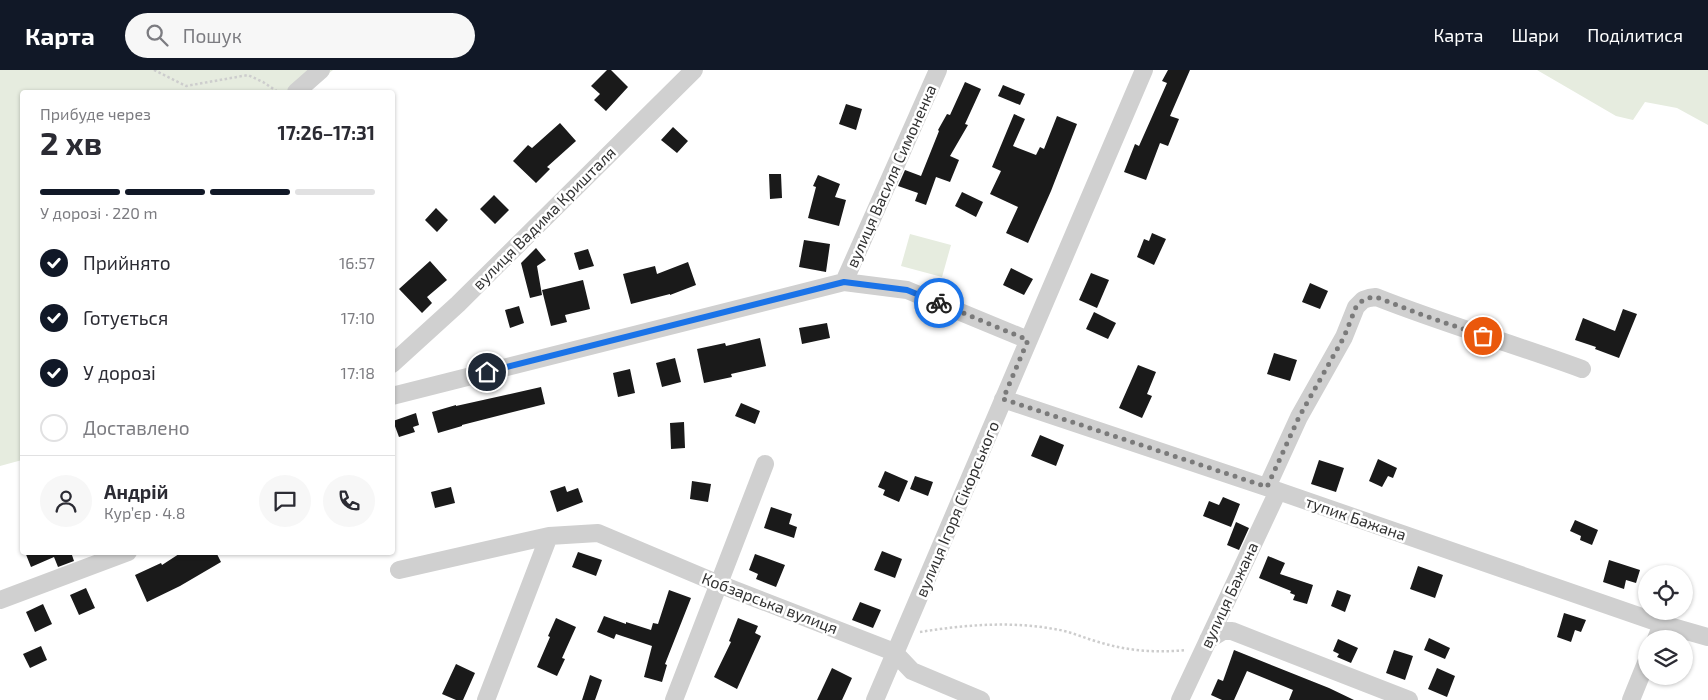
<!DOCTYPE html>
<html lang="uk">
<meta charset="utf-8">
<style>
body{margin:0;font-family:"Exo 2",sans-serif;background:#f7f7f7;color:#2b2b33;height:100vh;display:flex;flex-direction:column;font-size:19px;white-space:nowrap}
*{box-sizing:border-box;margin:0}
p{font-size:16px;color:#7c7c81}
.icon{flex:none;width:28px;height:28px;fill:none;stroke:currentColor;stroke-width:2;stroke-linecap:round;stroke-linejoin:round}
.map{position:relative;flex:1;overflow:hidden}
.side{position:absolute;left:20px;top:20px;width:375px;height:465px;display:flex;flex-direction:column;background:#fff;border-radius:5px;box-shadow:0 1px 4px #0004}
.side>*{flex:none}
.buttons{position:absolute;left:1638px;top:495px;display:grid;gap:10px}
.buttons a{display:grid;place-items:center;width:55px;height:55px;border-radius:50%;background:#fff;box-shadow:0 1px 4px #0004;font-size:25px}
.pin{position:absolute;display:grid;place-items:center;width:42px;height:42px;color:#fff;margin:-21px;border:2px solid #fff;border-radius:50%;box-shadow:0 1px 5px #0007}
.courier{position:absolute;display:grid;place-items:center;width:50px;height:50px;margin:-25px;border:4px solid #1a73e8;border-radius:50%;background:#fff;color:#222;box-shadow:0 1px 6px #0007}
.overview em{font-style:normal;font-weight:700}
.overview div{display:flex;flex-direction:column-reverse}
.overview{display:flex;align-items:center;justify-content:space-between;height:85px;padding:0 20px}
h1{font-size:32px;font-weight:700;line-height:38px}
.bar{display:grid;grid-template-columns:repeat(4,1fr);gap:8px 5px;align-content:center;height:60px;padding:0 20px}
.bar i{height:6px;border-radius:4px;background:#e1e1e2}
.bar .selected{background:#111827}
.bar p{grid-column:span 4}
.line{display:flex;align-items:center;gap:12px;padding:0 20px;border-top:1px solid #e1e1e2}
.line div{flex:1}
.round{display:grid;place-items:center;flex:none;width:52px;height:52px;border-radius:26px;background:#f7f7f7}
ol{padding:0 20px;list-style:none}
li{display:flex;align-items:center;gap:15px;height:55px}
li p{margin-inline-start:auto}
li .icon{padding:5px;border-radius:50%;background:#111827;color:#fff;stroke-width:4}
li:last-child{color:#7c7c81}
li i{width:28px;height:28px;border:2px solid #e1e1e2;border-radius:50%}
header{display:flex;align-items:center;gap:30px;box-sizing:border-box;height:70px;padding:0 25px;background:#111827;color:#fff}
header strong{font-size:24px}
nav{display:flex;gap:28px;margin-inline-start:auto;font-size:18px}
.search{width:350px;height:45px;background:#f7f7f7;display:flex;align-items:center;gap:12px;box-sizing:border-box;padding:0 18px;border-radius:28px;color:#7c7c81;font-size:19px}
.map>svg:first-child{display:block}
.green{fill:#e6ecdf}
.building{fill:#1a1a1a}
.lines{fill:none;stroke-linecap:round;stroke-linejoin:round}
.path{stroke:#cdcdcd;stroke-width:2.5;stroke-dasharray:2.5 2.5;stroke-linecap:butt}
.minor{stroke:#d0d0d0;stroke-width:18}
.done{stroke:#7a7a7a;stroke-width:5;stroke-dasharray:0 9}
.route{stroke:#1a73e8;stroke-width:6}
.labels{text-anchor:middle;stroke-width:5;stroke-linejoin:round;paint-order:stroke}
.street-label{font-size:16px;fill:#333;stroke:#fff}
</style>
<header>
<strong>Карта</strong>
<div class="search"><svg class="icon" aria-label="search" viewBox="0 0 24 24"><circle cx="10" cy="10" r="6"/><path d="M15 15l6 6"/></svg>Пошук</div>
<nav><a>Карта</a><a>Шари</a><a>Поділитися</a></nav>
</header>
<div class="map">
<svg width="1708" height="630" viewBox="0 0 1708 630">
<rect width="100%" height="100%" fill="#fff"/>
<path class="green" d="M 0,0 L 333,0 L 305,22 L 22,22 L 22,390 L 0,396 Z
M 1537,0 L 1708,0 L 1708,55 L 1677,38 L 1645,32 L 1633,50 L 1616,46 Z
M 910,164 L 951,175 L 942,207 L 901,196 Z"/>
<path class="building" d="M 607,0 L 611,0 L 628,17 L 606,41 L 594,30 L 600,24 L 591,16 Z
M 1168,0 L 1190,0 L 1170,46 L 1179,49 L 1168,76 L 1160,73 L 1146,110 L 1124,102 L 1135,74 L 1139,76 L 1167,13 L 1162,11 Z
M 965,12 L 981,19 L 965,54 L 968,55 L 950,86 L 959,90 L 950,112 L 936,107 L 926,135 L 915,131 L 918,123 L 898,116 L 905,100 L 921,106 L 939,61 L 938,60 L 947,44 L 950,45 Z
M 1003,15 L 1025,24 L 1020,35 L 998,26 Z
M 846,34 L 862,39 L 856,60 L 839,54 Z
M 1014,44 L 1025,49 L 1013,76 L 1036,85 L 1040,77 L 1044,79 L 1057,46 L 1077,54 L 1051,121 L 1028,173 L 1006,163 L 1018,137 L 990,124 L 1001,101 L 992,97 Z
M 560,53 L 576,71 L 547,97 L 550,99 L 536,113 L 513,91 L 528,75 L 532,78 Z
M 673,57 L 688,71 L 677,83 L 661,70 Z
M 769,104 L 781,104 L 782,128 L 770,129 Z
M 818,105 L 840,114 L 835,127 L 846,130 L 839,156 L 808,148 L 816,117 L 813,116 Z
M 962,122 L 983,132 L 976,147 L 955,136 Z
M 494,125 L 509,140 L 495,154 L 480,139 Z
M 436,138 L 448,150 L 437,162 L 425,150 Z
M 1152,163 L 1166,169 L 1154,195 L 1137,187 L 1144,169 L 1149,171 Z
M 804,170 L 830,174 L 826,202 L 799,197 Z
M 536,178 L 546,190 L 537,196 L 542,225 L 530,228 L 521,193 Z
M 588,179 L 594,196 L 579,200 L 574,183 Z
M 430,191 L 447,210 L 427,227 L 432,233 L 422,243 L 399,219 Z
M 688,192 L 696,215 L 670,225 L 670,224 L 631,234 L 623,204 L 655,196 L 657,204 Z
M 1011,198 L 1033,209 L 1024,225 L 1003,215 Z
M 1091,203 L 1109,210 L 1097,238 L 1079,230 Z
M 583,210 L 590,239 L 565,245 L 567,252 L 551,256 L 542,220 Z
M 1310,213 L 1328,221 L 1320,239 L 1302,232 Z
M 519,236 L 524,253 L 510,258 L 505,240 Z
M 1623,239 L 1637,244 L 1619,288 L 1595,279 L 1596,277 L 1575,270 L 1583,248 L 1615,261 Z
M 1094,242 L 1116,253 L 1108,269 L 1086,259 Z
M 827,253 L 830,268 L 802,274 L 799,258 Z
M 760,268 L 766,296 L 731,304 L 732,307 L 704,313 L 697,279 L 725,273 L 726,276 Z
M 1274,283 L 1297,290 L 1290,311 L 1267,304 Z
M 675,288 L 681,312 L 662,317 L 656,293 Z
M 1138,295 L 1156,302 L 1147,324 L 1152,326 L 1142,348 L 1119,338 Z
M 630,299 L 635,323 L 618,327 L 613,303 Z
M 541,317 L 545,334 L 462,355 L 462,356 L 438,363 L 432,342 L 456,335 L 456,336 Z
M 741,333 L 760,341 L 755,354 L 735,346 Z
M 416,343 L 419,355 L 413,357 L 415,362 L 399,367 L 393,351 Z
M 684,352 L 685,378 L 671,379 L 670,353 Z
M 1040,365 L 1064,375 L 1056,396 L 1031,386 Z
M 1378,389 L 1397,398 L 1393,408 L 1388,406 L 1382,417 L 1369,411 Z
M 1319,390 L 1344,398 L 1336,422 L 1311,414 Z
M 885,401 L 908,411 L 899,432 L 883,425 L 885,420 L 878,417 Z
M 915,406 L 933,412 L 928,426 L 910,419 Z
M 692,411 L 711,414 L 708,432 L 690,429 Z
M 565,416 L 567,422 L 578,418 L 583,432 L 557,442 L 550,421 Z
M 451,417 L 455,433 L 435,438 L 431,422 Z
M 1223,427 L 1240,434 L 1231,457 L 1203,446 L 1209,431 L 1219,435 Z
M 771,437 L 792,444 L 789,454 L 797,457 L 794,468 L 764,458 Z
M 1575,450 L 1598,460 L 1592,475 L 1580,470 L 1581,466 L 1570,461 Z
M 1236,452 L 1249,458 L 1239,480 L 1227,475 Z
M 882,481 L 902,489 L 895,508 L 874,500 Z
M 25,482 L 71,482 L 74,491 L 58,497 L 54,487 L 31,497 Z
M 182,482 L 216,482 L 221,492 L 180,516 L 147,532 L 135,505 L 161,493 L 162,495 Z
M 578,482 L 602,490 L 596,506 L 572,497 Z
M 755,484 L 785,495 L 776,517 L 756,509 L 758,504 L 749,500 Z
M 1268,486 L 1285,493 L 1280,504 L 1313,515 L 1307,534 L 1293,530 L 1295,525 L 1290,523 L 1291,521 L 1259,508 Z
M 1609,490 L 1640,500 L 1636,513 L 1626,510 L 1624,519 L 1603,512 Z
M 1418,496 L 1443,505 L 1435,528 L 1410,519 Z
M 86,518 L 95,538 L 79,545 L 70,525 Z
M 669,520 L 691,528 L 665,594 L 667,595 L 662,612 L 644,607 L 652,576 L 616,564 L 614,569 L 597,562 L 604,546 L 626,554 L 626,552 L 651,560 L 653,553 L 658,554 Z
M 1337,520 L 1351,525 L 1345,542 L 1331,536 Z
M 860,532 L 881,540 L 873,558 L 852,550 Z
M 43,534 L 52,554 L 35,562 L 26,542 Z
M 1564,543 L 1586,550 L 1581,562 L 1575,560 L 1571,572 L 1557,567 Z
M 556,548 L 576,557 L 562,588 L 565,589 L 557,606 L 537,597 L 550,567 L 548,566 Z
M 738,548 L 758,556 L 755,563 L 761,566 L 737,619 L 714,607 L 731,572 L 729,571 Z
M 1429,568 L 1450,578 L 1445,589 L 1424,580 Z
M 1338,569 L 1358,578 L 1351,593 L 1337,587 L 1339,584 L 1333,581 Z
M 41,576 L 47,590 L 30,598 L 23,584 Z
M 1234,580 L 1329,618 L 1354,630 L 1289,630 L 1293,620 L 1247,601 L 1234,630 L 1222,630 L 1211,625 L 1218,609 L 1223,611 Z
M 1394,580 L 1413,586 L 1405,610 L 1386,603 Z
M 456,594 L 475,603 L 463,630 L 456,630 L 442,624 Z
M 832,598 L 852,608 L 842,630 L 817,630 Z
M 1437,598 L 1455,606 L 1447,627 L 1428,619 Z
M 590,605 L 602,610 L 595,630 L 582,630 Z"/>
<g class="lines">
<path class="path" d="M 154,0 L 186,16 L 248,5 L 263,12 L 278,22
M 920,562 C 964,555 1010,551 1054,559 C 1070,561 1086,569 1102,573 C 1129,581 1158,583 1186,580"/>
<path class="minor" d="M 296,22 L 321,0
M 844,212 L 938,0
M 392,294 L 458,234 L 694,0
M 392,326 L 844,212 L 907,220 L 1028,270
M 1003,329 L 1278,421 L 1662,554 L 1708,567
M 1267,417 L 1299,347 L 1344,267 L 1356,237 L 1363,230 L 1369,228 L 1376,227 C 1444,254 1514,274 1582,299
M 399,500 L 549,466 L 598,463 L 719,514 L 894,582 L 912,601 L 981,630
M 0,530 L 128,482
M 1656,569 L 1662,554
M 1208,570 L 1223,561 L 1232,561 L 1409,630
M 486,630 L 549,466
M 674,630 L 765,394
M 875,630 L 1144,0
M 1180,630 L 1278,421
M 1631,630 L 1646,593"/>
</g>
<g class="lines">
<path class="done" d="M 939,233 L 1028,270 L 1003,329 L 1267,417 L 1299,347 L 1344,267 L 1356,237 L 1363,230 L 1369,228 L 1376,227 L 1420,244 L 1483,266"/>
<path class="route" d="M 487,302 L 844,212 L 907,220 L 939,233"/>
</g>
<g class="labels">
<g class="street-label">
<text transform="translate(891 106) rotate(-66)" y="6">вулиця Василя Симоненка</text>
<text transform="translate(544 148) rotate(-45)" y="6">вулиця Вадима Кришталя</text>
<text transform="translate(957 439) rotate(-67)" y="6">вулиця Ігоря Сікорського</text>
<text transform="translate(1356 448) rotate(19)" y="6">тупик Бажана</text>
<text transform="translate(1229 525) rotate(-65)" y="6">вулиця Бажана</text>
<text transform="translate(770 533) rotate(21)" y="6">Кобзарська вулиця</text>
</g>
</g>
</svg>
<div class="buttons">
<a><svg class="icon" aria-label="locate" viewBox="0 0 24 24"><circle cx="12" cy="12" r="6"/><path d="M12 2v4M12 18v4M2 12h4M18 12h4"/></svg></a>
<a><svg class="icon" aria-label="layers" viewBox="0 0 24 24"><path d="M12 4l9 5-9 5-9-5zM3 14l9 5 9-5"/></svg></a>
</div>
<div class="pin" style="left:1483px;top:266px;background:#ea580c"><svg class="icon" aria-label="bag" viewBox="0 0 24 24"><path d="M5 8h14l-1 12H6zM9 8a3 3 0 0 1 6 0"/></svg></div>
<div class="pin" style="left:487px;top:302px;background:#1f2937"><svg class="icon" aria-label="home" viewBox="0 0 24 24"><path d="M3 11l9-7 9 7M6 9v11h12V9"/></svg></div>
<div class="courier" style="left:939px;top:233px"><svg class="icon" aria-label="bike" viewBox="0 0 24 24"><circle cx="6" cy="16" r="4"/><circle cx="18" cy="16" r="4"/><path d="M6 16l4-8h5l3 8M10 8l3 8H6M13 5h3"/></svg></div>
<section class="side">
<div class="overview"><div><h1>2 хв</h1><p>Прибуде через</p></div><em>17:26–17:31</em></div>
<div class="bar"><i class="selected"></i><i class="selected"></i><i class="selected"></i><i></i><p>У дорозі · 220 m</p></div>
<ol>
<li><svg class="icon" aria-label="check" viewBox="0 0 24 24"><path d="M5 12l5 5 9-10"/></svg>Прийнято<p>16:57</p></li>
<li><svg class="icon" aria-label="check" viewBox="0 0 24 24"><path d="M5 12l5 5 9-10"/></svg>Готується<p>17:10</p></li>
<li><svg class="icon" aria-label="check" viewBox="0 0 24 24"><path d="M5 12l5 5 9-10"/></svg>У дорозі<p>17:18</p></li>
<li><i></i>Доставлено</li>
</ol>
<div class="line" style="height:90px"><a class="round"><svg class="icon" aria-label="person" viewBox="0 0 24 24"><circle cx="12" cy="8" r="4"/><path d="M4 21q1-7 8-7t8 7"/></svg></a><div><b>Андрій</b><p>Кур’єр · 4.8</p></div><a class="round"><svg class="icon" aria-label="chat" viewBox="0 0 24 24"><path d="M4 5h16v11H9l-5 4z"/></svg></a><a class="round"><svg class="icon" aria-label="phone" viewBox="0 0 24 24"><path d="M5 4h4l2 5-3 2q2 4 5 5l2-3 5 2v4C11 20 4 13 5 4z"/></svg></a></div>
</section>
</div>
